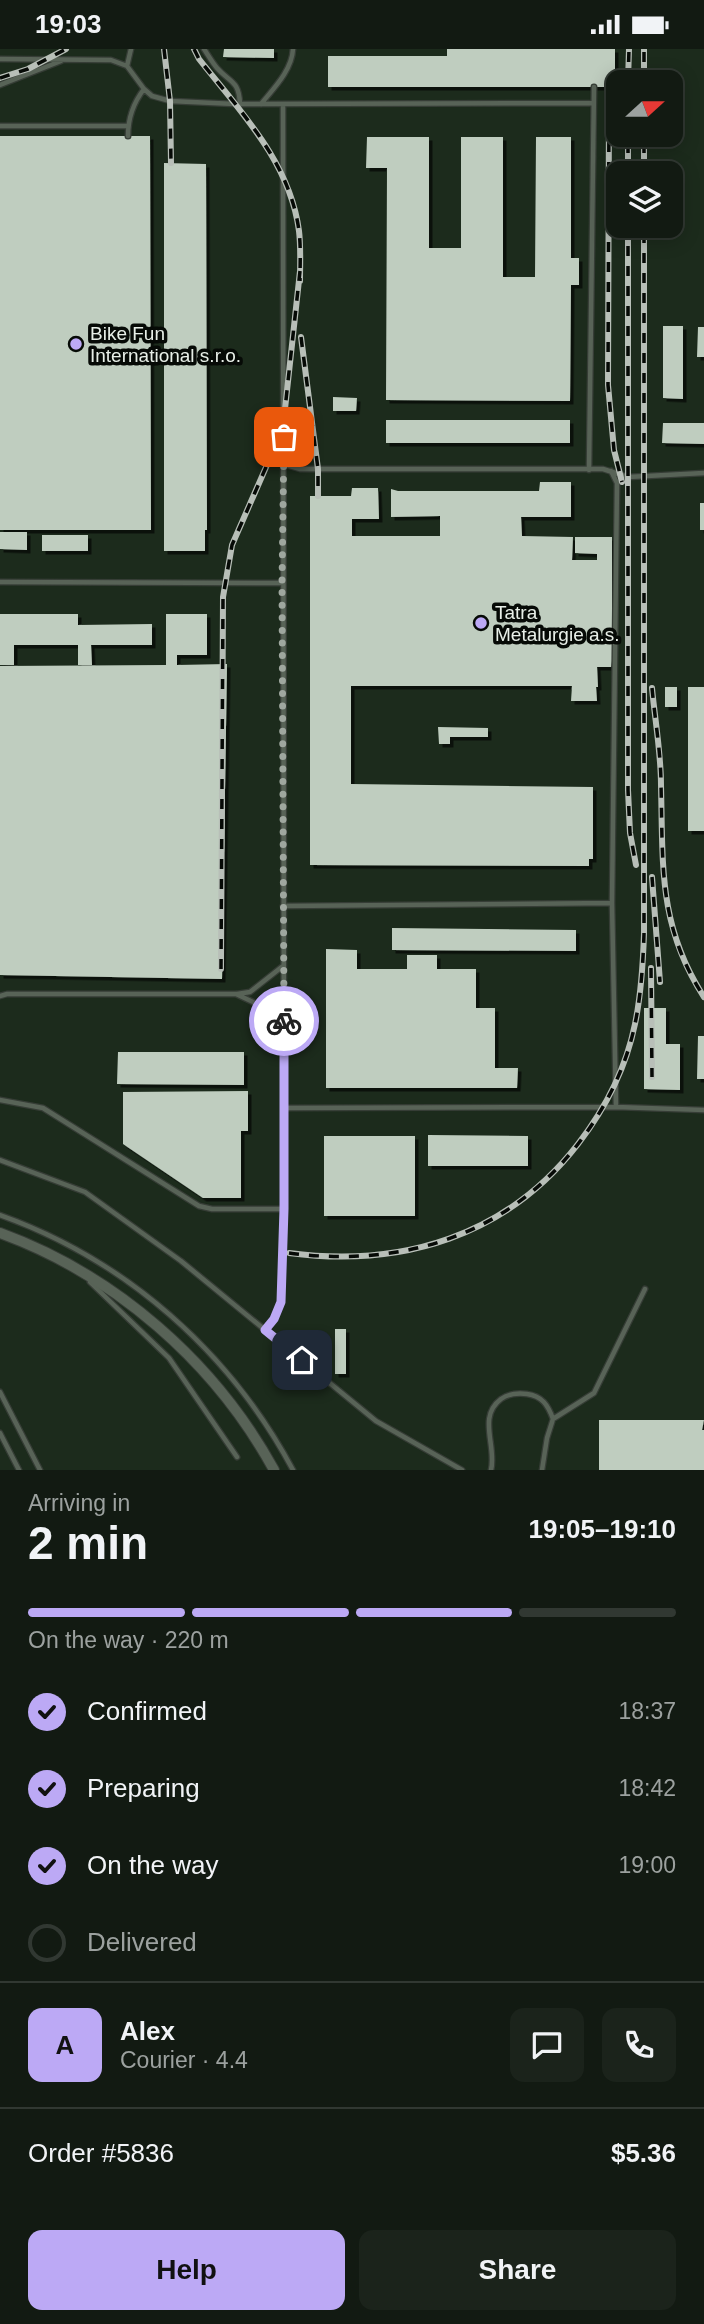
<!DOCTYPE html>
<meta charset="utf-8">
<style>
body{margin:0;font-family:Arial,sans-serif;background:#1b231b;color:#f1f3f6;height:100vh;display:flex;flex-direction:column;font-size:26px;white-space:nowrap}
*{box-sizing:border-box;margin:0}
p{font-size:23px;color:#9ca19f}
.icon{flex:none;width:38px;height:38px;fill:none;stroke:currentColor;stroke-width:2;stroke-linecap:round;stroke-linejoin:round}
.map{position:relative;height:1421px;overflow:hidden}
.drawer{display:flex;flex-direction:column;background:#121a12;flex:1}
.drawer>*{flex:none}
.needle{width:46px;rotate:69deg}
.tools{position:absolute;left:606px;top:21px;display:grid;gap:14px}
.tools a{display:grid;place-items:center;width:77px;height:77px;border-radius:14px;background:#121a12;box-shadow:0 4px 18px #0003,0 0 0 2px #313832;font-size:35px}
.pin{position:absolute;display:grid;place-items:center;width:60px;height:60px;color:#fff;margin:-30px;border-radius:14px;box-shadow:0 4px 10px #0006}
.courier{position:absolute;display:grid;place-items:center;width:70px;height:70px;margin:-35px;border:5px solid #bca9f5;border-radius:50%;background:#fff;color:#222;box-shadow:0 2px 9px #0007}
.summary em{font-style:normal;font-weight:800}
.summary div{display:flex;flex-direction:column-reverse}
.summary{display:flex;align-items:center;justify-content:space-between;height:119px;padding:0 28px}
h1{font-size:46px;font-weight:800;line-height:52px}
.bar{display:grid;grid-template-columns:repeat(4,1fr);gap:10px 7px;align-content:center;height:84px;padding:0 28px}
.bar i{height:9px;border-radius:5px;background:#313832}
.bar .on{background:#bca9f5}
.bar p{grid-column:span 4}
.line{display:flex;align-items:center;gap:18px;padding:0 28px;border-top:2px solid #313832}
.line div{flex:1}
.round{display:grid;place-items:center;flex:none;width:74px;height:74px;border-radius:14px;background:#1b231b}
ol{padding:0 28px;list-style:none}
li{display:flex;align-items:center;gap:21px;height:77px}
li p{margin-inline-start:auto}
li .icon{padding:7px;border-radius:50%;background:#bca9f5;color:#111;stroke-width:4}
li:last-child{color:#9ca19f}
li i{width:38px;height:38px;border:4px solid #313832;border-radius:50%}
.action{display:flex;gap:14px;margin-top:auto;padding:14px 28px}
.action a{flex:1;height:80px;border-radius:14px;background:#bca9f5;color:#111;font-size:28px;font-weight:800;line-height:80px;text-align:center}
.action a+a{background:#1b231b;color:#f1f3f6}
.status{display:flex;justify-content:space-between;align-items:center;height:49px;padding:0 35px;background:#121a12;direction:ltr}
.status svg{height:19px;fill:currentColor}
.map>svg:first-child{display:block}
.built{fill:#1c2b1c;fill-rule:evenodd}
.building{fill:#bfcdbf;filter:url(#shadow)}
.lines{fill:none;stroke-linecap:round;stroke-linejoin:round}
.service-casing{stroke:#363d36;stroke-width:7}
.minor-casing{stroke:#363d36;stroke-width:12}
.service{stroke:#586357;stroke-width:4.5}
.minor{stroke:#586357;stroke-width:10}
.rail-casing{stroke:#b8bfb8;stroke-width:6}
.rail{stroke:#060a06;stroke-width:3.5;stroke-dasharray:10;stroke-linecap:butt}
.done{stroke:#9fa79f;stroke-width:7;stroke-dasharray:0 12.6}
.route{stroke:#bca9f5;stroke-width:9}
.poi-dot{fill:#bca9f5;stroke:#060a06;stroke-width:2.5}
.labels{text-anchor:middle;stroke-width:7;stroke-linejoin:round;paint-order:stroke}
.poi-label{font-size:19px;fill:#e8efe8;stroke:#060a06;text-anchor:start}
</style>
<div class="status"><b>19:03</b><svg viewBox="0 0 49 12"><path d="M0 12V9h3v3zM5 12V6h3v6zM10 12V3h3v9zM15 12V0h3v12zM26 1h20v11H26zM47 4h2v5h-2z"/></svg></div>
<div class="map">
<svg width="704" height="1421" viewBox="0 0 704 1421">
<defs>
<filter id="shadow"><feDropShadow dx="3.5" dy="3.5" stdDeviation="0" flood-color="#0009"/></filter>
</defs>
<rect width="100%" height="100%" fill="#182218"/>
<path class="built" d="M 0,0 L 704,0 L 704,1421 L 0,1421 ZM 618,33 L 670,33 L 670,86 L 618,86 ZM 618,124 L 670,124 L 670,177 L 618,177 Z"/>
<path class="building" d="M 224,0 L 274,0 L 274,9 L 223,8 Z
M 447,0 L 615,0 L 615,38 L 328,38 L 328,7 L 447,7 Z
M 0,87 L 150,87 L 151,481 L 0,481 Z
M 367,88 L 429,88 L 429,199 L 461,199 L 461,88 L 503,88 L 503,228 L 535,228 L 536,88 L 571,88 L 571,209 L 579,209 L 579,236 L 571,236 L 570,352 L 386,351 L 387,119 L 366,119 Z
M 164,114 L 206,115 L 207,481 L 205,481 L 205,502 L 164,502 Z
M 663,277 L 683,277 L 683,350 L 663,349 Z
M 698,278 L 704,278 L 704,308 L 697,308 Z
M 333,348 L 357,349 L 356,362 L 333,362 Z
M 386,371 L 570,371 L 570,394 L 386,394 Z
M 663,374 L 704,374 L 704,395 L 662,394 Z
M 540,433 L 571,433 L 571,468 L 521,468 L 522,487 L 573,488 L 572,511 L 597,511 L 597,505 L 575,504 L 575,488 L 612,488 L 612,612 L 611,618 L 597,618 L 598,638 L 596,638 L 597,652 L 571,652 L 572,637 L 351,637 L 351,735 L 593,738 L 593,810 L 589,810 L 589,817 L 310,816 L 310,447 L 351,447 L 352,439 L 378,439 L 379,470 L 352,470 L 352,487 L 440,487 L 440,467 L 391,468 L 391,440 L 398,442 L 539,442 Z
M 700,454 L 704,454 L 704,481 L 700,481 Z
M 0,483 L 27,483 L 27,501 L 0,500 Z
M 42,486 L 88,486 L 88,502 L 42,502 Z
M 0,565 L 78,565 L 78,576 L 152,575 L 152,596 L 91,596 L 92,616 L 78,616 L 78,596 L 14,596 L 14,616 L 0,616 Z
M 166,565 L 207,565 L 207,606 L 177,606 L 177,616 L 227,615 L 222,930 L 0,926 L 0,617 L 166,616 Z
M 665,638 L 677,638 L 677,658 L 665,658 Z
M 688,638 L 704,638 L 704,782 L 688,782 Z
M 438,678 L 488,679 L 488,688 L 450,688 L 450,695 L 439,695 Z
M 392,879 L 576,881 L 576,902 L 392,901 Z
M 326,900 L 357,901 L 357,920 L 407,920 L 407,906 L 437,906 L 437,920 L 476,920 L 476,959 L 495,959 L 495,1019 L 518,1019 L 517,1039 L 326,1039 Z
M 644,959 L 666,959 L 666,995 L 680,995 L 680,1041 L 644,1040 Z
M 698,987 L 704,987 L 704,1030 L 697,1030 Z
M 118,1003 L 244,1003 L 244,1036 L 117,1035 Z
M 248,1042 L 248,1082 L 241,1082 L 241,1149 L 203,1149 L 123,1095 L 123,1043 Z
M 428,1086 L 528,1087 L 528,1117 L 428,1117 Z
M 324,1087 L 415,1087 L 415,1167 L 324,1167 Z
M 335,1280 L 346,1280 L 346,1325 L 335,1325 Z
M 599,1371 L 704,1371 L 702,1381 L 704,1381 L 704,1421 L 599,1421 Z"/>
<g class="lines">
<g class="service-casing">
<path id="service" d="M 204,0 C 208,6 212,13 217,19 C 230,34 239,31 240,55
M 0,10 L 111,11 L 127,17
M 0,36 L 61,12
M 144,40 L 152,47 L 170,52 L 235,55 L 593,54
M 261,55 C 274,39 292,21 293,0
M 0,77 L 128,77
M 128,87 C 128,70 134,53 144,40 L 127,17 L 131,0
M 283,415 L 300,420 L 603,420 L 628,428 L 704,424
M 589,421 L 594,38
M 611,422 L 617,434 L 612,854
M 0,533 L 282,534
M 283,857 L 612,854 L 616,1058
M 237,945 L 250,943 L 283,917
M 0,947 L 7,945 L 236,945 L 253,953 L 284,981
M 0,1051 L 43,1059 L 199,1157 L 212,1160 L 284,1160
M 284,1059 L 616,1058 L 704,1061
M 0,1111 L 85,1143 L 181,1212 L 376,1372 L 462,1421
M 0,1166 C 126,1211 230,1303 293,1421
M 90,1233 L 169,1309 L 237,1408
M 265,1281 L 274,1270 L 281,1253 L 284,1160 L 283,55
M 0,1343 L 40,1421
M 553,1370 L 594,1344 L 645,1240
M 0,1384 L 19,1421
M 491,1421 C 497,1397 477,1368 501,1350 C 509,1344 518,1344 527,1345 C 542,1347 548,1356 553,1370 L 547,1389 L 542,1421"/>
</g>
<g class="minor-casing">
<path id="minor" d="M 0,1184 C 115,1226 215,1313 274,1421"/>
</g>
<use href="#service" class="service"/>
<use href="#minor" class="minor"/>
<g class="rail-casing">
<path id="rail" d="M 164,0 L 170,52 L 171,114
M 194,0 L 199,10 C 240,62 290,113 299,182 C 301,198 300,215 300,232
M 0,29 L 28,20 L 66,0
M 628,33 L 629,0
M 644,33 L 644,0
M 609,53 L 608,336 L 614,401 L 622,433
M 628,124 L 628,86
M 644,124 L 644,86
M 628,177 L 628,741 L 630,784 L 636,816
M 301,288 L 318,420 L 318,447
M 652,639 C 655,671 661,704 661,736 C 663,816 658,877 704,948
M 652,828 L 660,933
M 651,919 L 652,1028
M 221,920 L 223,548 L 232,496 L 277,393 L 285,360 L 300,222
M 289,1204 C 402,1219 507,1187 578,1095 C 605,1060 626,1019 635,975 C 641,946 643,915 644,885 L 644,177"/>
</g>
<use href="#rail" class="rail"/>
</g>
<g class="lines">
<path class="done" d="M 284,972 L 282,534 L 284,388"/>
<path class="route" d="M 284,972 L 284,1160 L 281,1253 L 274,1270 L 265,1281 L 302,1311"/>
</g>
<g class="poi-dot">
<circle cx="76" cy="295" r="7"/>
<circle cx="481" cy="574" r="7"/>
</g>
<g class="labels">
<g class="poi-label">
<text x="90" y="291">Bike Fun<tspan x="90" dy="22">International s.r.o.</tspan></text>
<text x="495" y="570">Tatra<tspan x="495" dy="22">Metalurgie a.s.</tspan></text>
</g>
</g>
</svg>
<div class="tools">
<a><svg class="needle" viewBox="-14 -14 28 28"><path d="M0-13l5 13h-10z" fill="#e53935"/><path d="M0 13l5-13h-10z" fill="#9ca19f"/></svg></a>
<a><svg class="icon" aria-label="layers" viewBox="0 0 24 24"><path d="M12 4l9 5-9 5-9-5zM3 14l9 5 9-5"/></svg></a>
</div>
<div class="pin" style="left:284px;top:388px;background:#ea580c"><svg class="icon" aria-label="bag" viewBox="0 0 24 24"><path d="M5 8h14l-1 12H6zM9 8a3 3 0 0 1 6 0"/></svg></div>
<div class="pin" style="left:302px;top:1311px;background:#1f2937"><svg class="icon" aria-label="home" viewBox="0 0 24 24"><path d="M3 11l9-7 9 7M6 9v11h12V9"/></svg></div>
<div class="courier" style="left:284px;top:972px"><svg class="icon" aria-label="bike" viewBox="0 0 24 24"><circle cx="6" cy="16" r="4"/><circle cx="18" cy="16" r="4"/><path d="M6 16l4-8h5l3 8M10 8l3 8H6M13 5h3"/></svg></div>
</div>
<section class="drawer">
<div class="summary"><div><h1>2 min</h1><p>Arriving in</p></div><em>19:05–19:10</em></div>
<div class="bar"><i class="on"></i><i class="on"></i><i class="on"></i><i></i><p>On the way · 220 m</p></div>
<ol>
<li><svg class="icon" aria-label="check" viewBox="0 0 24 24"><path d="M5 12l5 5 9-10"/></svg>Confirmed<p>18:37</p></li>
<li><svg class="icon" aria-label="check" viewBox="0 0 24 24"><path d="M5 12l5 5 9-10"/></svg>Preparing<p>18:42</p></li>
<li><svg class="icon" aria-label="check" viewBox="0 0 24 24"><path d="M5 12l5 5 9-10"/></svg>On the way<p>19:00</p></li>
<li><i></i>Delivered</li>
</ol>
<div class="line" style="height:126px"><b class="round" style="background:#bca9f5;color:#111">A</b><div><b>Alex</b><p>Courier · 4.4</p></div><a class="round"><svg class="icon" aria-label="chat" viewBox="0 0 24 24"><path d="M4 5h16v11H9l-5 4z"/></svg></a><a class="round"><svg class="icon" aria-label="phone" viewBox="0 0 24 24"><path d="M5 4h4l2 5-3 2q2 4 5 5l2-3 5 2v4C11 20 4 13 5 4z"/></svg></a></div>
<div class="line" style="height:91px"><div>Order #5836</div><b>$5.36</b></div>
<div class="action"><a>Help</a><a>Share</a></div>
</section>
